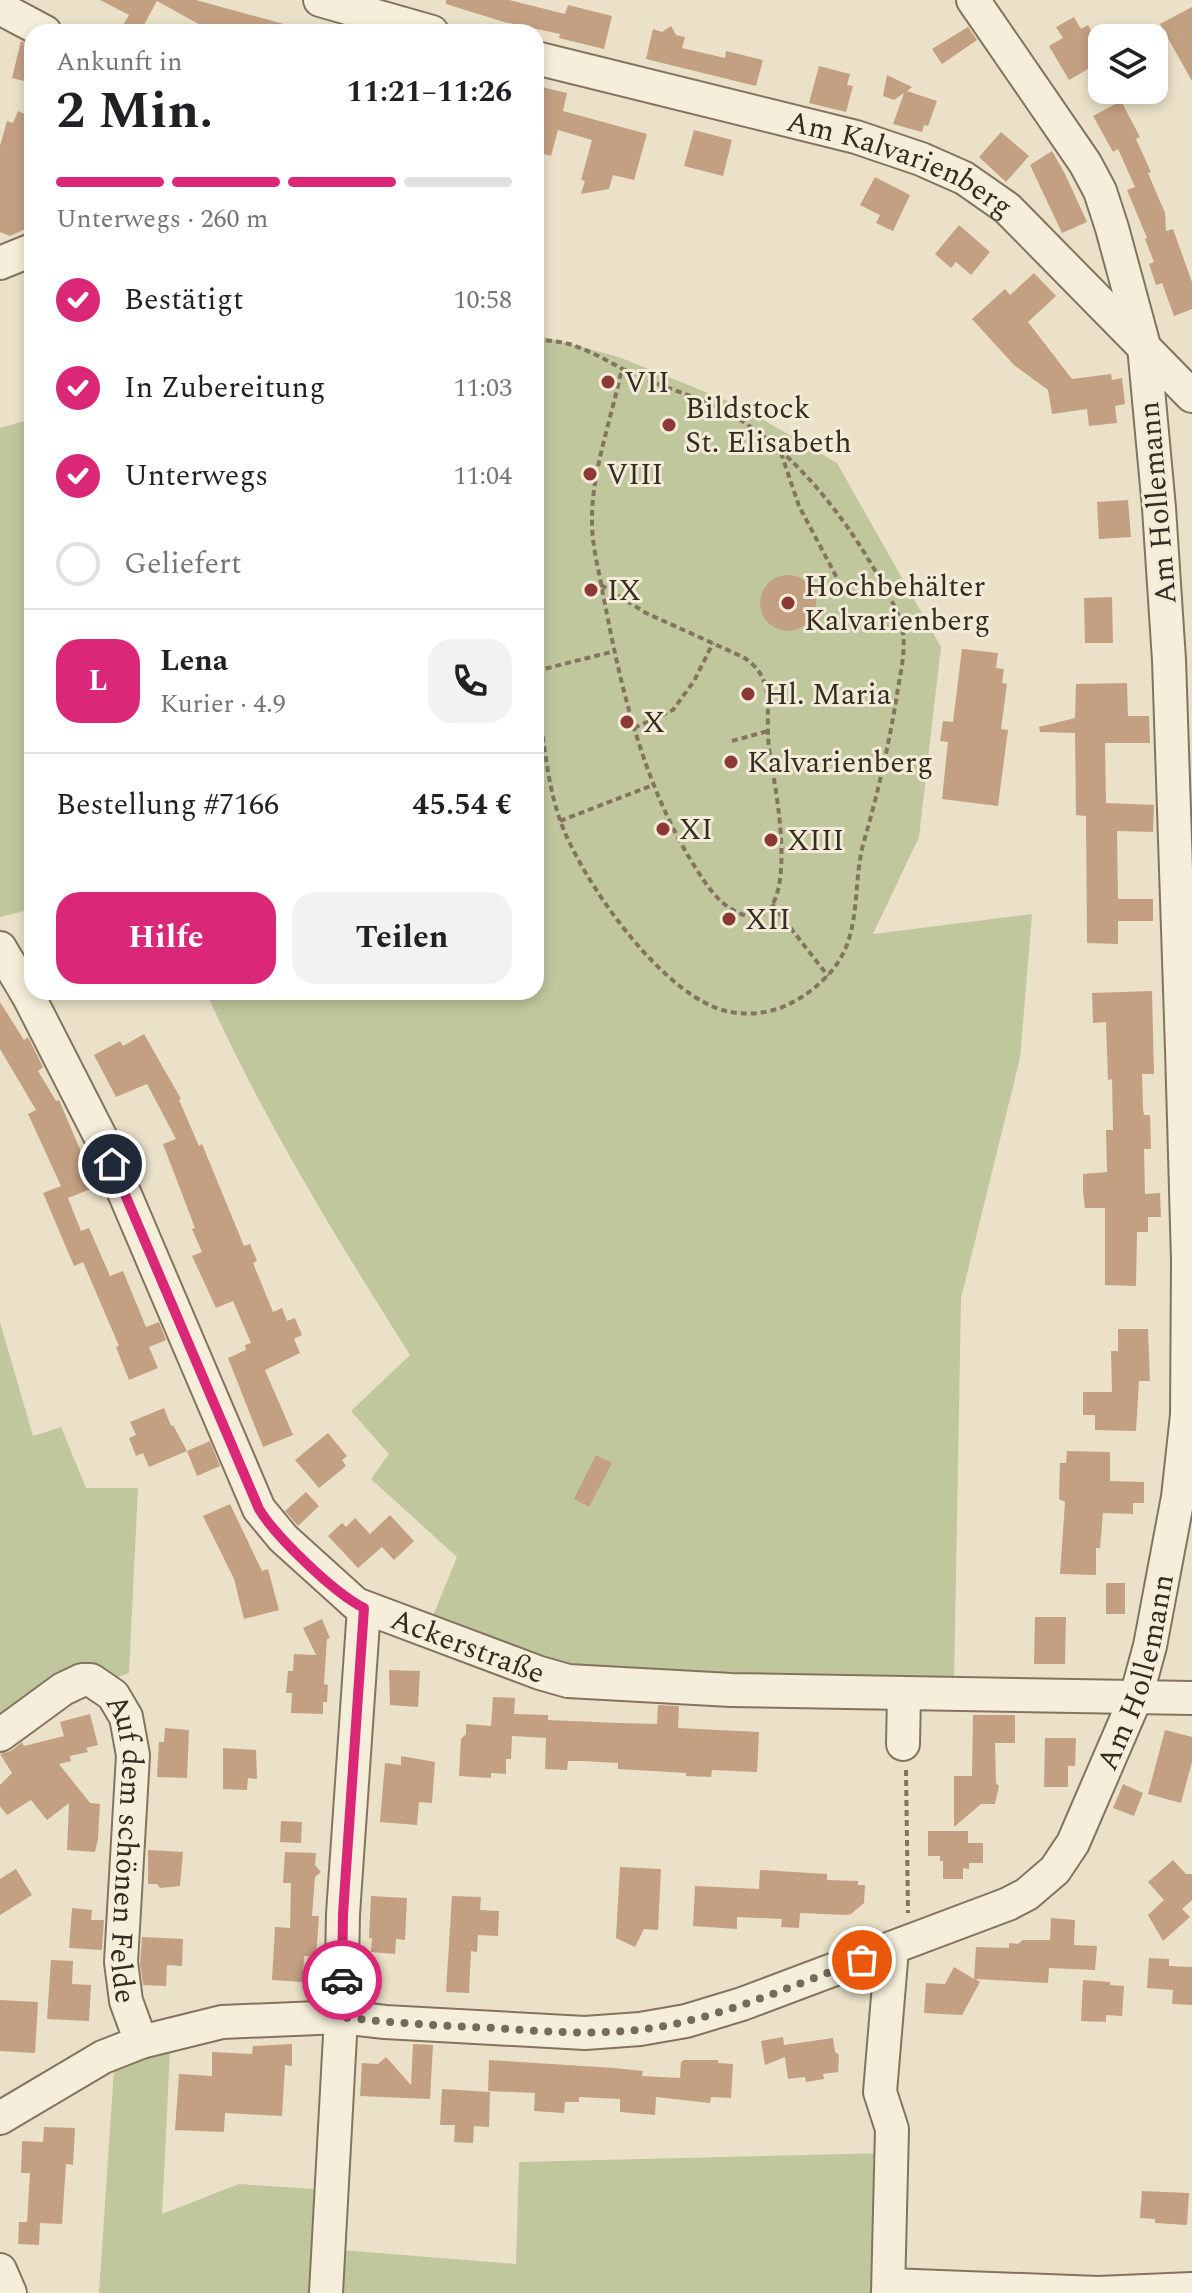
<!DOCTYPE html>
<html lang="de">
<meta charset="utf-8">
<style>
body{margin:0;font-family:Spectral,serif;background:#f2f2f2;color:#202124;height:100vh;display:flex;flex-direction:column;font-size:30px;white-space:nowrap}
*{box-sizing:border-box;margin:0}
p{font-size:26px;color:#757577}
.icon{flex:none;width:44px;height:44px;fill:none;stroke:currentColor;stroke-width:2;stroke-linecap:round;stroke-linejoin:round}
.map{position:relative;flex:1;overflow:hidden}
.drawer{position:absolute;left:24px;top:24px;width:520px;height:976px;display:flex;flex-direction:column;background:#fff;border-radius:24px;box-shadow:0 4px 12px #0003}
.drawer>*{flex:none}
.controls{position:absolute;left:1088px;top:24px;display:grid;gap:16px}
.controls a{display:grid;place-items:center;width:80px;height:80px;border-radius:16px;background:#fff;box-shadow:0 4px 12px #0003;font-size:40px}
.pin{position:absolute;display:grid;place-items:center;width:68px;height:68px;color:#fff;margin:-34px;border:4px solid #fff;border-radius:50%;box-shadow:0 2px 8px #0007}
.courier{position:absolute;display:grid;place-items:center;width:80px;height:80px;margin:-40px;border:6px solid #db2777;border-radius:50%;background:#fff;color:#222;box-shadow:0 2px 10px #0007}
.summary em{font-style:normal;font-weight:700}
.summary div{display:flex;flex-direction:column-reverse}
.summary{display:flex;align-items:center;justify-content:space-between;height:136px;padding:0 32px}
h1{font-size:52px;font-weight:700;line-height:60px}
.bar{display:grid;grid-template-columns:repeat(4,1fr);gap:12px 8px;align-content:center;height:96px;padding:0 32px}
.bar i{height:10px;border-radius:6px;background:#e0e0e0}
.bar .active{background:#db2777}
.bar p{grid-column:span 4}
.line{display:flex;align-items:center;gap:20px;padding:0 32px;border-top:2px solid #e0e0e0}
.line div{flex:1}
.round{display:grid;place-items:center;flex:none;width:84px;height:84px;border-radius:24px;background:#f2f2f2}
ol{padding:0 32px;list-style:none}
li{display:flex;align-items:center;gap:24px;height:88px}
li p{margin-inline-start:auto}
li .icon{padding:8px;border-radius:50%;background:#db2777;color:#fff;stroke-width:4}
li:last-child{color:#757577}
li i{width:44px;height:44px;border:4px solid #e0e0e0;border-radius:50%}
.button{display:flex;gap:16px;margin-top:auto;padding:16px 32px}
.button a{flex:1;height:92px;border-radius:24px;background:#db2777;color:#fff;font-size:32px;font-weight:700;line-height:92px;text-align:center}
.button a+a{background:#f2f2f2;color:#202124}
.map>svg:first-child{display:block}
.green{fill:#c0c79d}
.building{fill:#c4a082}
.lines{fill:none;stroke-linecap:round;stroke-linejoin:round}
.minor-casing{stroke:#84745f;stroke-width:36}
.path{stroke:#84745f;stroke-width:4;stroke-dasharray:6 4;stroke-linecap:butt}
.minor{stroke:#f5eeda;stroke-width:32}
.done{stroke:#756b5b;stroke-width:8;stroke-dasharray:0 14.4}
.route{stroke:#db2777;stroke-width:10}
.poi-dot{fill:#8c3835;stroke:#f2ebd7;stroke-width:3}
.labels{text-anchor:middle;stroke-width:6;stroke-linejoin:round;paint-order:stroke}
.street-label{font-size:30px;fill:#362c21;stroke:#f2ebd7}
.poi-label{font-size:30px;fill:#362c21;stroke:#f2ebd7;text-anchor:start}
</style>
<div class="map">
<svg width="1192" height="2293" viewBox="0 0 1192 2293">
<rect width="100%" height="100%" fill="#eae1c8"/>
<path class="green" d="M 536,335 L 619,357 L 740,406 L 837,463 L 941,647 L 919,837 L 873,934 L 1032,914 L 1020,1058 L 961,1298 L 954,1685 L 562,1670 L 430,1623 L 457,1557 L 371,1479 L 389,1454 L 351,1411 L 410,1355 C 336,1238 263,1119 206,992 L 536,992 Z
M 32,419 L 32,909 L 0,917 L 0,428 Z
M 0,1322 L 33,1436 L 61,1427 L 86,1488 L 138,1488 L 129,1673 L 116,1678 L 100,1668 L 0,1725 Z
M 170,2051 L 162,2214 L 239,2184 L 341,2191 L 341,2250 L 516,2264 L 519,2162 L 889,2153 L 899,2293 L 99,2293 L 114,2069 Z"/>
<path class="building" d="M 100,0 L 196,0 L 291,26 L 290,32 L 213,32 L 157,1 L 140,32 L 119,32 L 129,15 Z
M 446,0 L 509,0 L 565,14 L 568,5 L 612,16 L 604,49 L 559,38 L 560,34 L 504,22 L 446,4 Z
M 1192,7 L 1192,81 L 1160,24 Z
M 1074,17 L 1081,29 L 1088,25 L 1102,50 L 1102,61 L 1069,80 L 1049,46 L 1063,38 L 1056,27 Z
M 671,26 L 676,35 L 685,37 L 682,48 L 725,58 L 726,51 L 763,60 L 756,86 L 646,59 L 653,29 L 662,32 Z
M 968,27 L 977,40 L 942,64 L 932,49 Z
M 21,41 L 32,47 L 32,83 L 12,78 Z
M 819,66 L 850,74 L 847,85 L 853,86 L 846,112 L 809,103 Z
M 887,75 L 912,87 L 907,91 L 937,101 L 928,126 L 924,125 L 922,132 L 893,124 L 904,93 L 894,100 L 883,96 Z
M 542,87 L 567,93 L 563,111 L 647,134 L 634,180 L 613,175 L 609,189 L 581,194 L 585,181 L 581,180 L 592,140 L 558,130 L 551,156 L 536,152 L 536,112 Z
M 1121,101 L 1140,137 L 1136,139 L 1151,172 L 1148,173 L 1165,213 L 1166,231 L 1173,229 L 1192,282 L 1192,309 L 1174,316 L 1162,283 L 1156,285 L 1149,264 L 1154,262 L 1145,239 L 1147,238 L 1127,190 L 1135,187 L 1118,149 L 1113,152 L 1093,116 Z
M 18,111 L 32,117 L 32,226 L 10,236 L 0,232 L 0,146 L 7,121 L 13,123 Z
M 694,130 L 732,140 L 723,176 L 684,166 Z
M 1001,132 L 1029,156 L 1006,182 L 979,157 Z
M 1052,151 L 1065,174 L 1087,222 L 1062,233 L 1030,165 Z
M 875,177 L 910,195 L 893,231 L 876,223 L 880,215 L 860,205 Z
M 959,225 L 990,252 L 971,275 L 956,262 L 951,268 L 935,254 Z
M 1034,273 L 1056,296 L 1028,322 L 1072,379 L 1111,374 L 1112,380 L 1122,378 L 1125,404 L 1115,406 L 1117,423 L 1089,426 L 1087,409 L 1052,414 L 1048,390 L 1014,365 L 972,319 L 1005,289 L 1010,295 Z
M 1128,500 L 1131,537 L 1099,539 L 1097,502 Z
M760 603a28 28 0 1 1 56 0a28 28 0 1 1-56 0Z
M 1112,597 L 1113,643 L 1085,643 L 1084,598 Z
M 962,649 L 998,653 L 996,668 L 1004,669 L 1002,683 L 1007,684 L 1001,729 L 1008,730 L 998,806 L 942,799 L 948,742 L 940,741 L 943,721 L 953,722 Z
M 1127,683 L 1128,716 L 1149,716 L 1150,743 L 1105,743 L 1106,803 L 1154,805 L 1153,832 L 1117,831 L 1118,899 L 1153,899 L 1153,921 L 1118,921 L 1118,944 L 1087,943 L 1086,816 L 1076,815 L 1075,733 L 1040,732 L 1039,727 L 1075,718 L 1076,684 Z
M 1152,991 L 1154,1074 L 1142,1074 L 1143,1109 L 1144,1115 L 1150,1115 L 1151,1149 L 1144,1149 L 1145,1194 L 1160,1193 L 1161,1217 L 1148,1217 L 1148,1232 L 1137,1232 L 1136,1286 L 1105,1285 L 1105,1208 L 1085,1208 L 1083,1192 L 1083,1174 L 1107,1172 L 1106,1130 L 1113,1130 L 1112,1079 L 1108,1080 L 1106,1022 L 1093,1023 L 1092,993 Z
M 0,1002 L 24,1040 L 28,1037 L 43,1067 L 38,1071 L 56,1101 L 59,1100 L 96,1187 L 68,1198 L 81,1231 L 89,1228 L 110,1276 L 123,1271 L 146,1327 L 159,1322 L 166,1340 L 149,1347 L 158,1368 L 129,1380 L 116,1347 L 119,1346 L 83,1262 L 74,1266 L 43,1193 L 61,1186 L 28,1114 L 36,1110 L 0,1049 Z
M 144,1034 L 181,1099 L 179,1100 L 199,1146 L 202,1144 L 244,1246 L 250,1244 L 257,1261 L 253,1263 L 273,1312 L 282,1308 L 287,1321 L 295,1318 L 302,1335 L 294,1339 L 300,1353 L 265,1370 L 293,1435 L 263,1447 L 228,1358 L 246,1350 L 245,1345 L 251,1343 L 233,1301 L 216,1308 L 192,1256 L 202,1252 L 192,1229 L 195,1228 L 163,1144 L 176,1139 L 147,1084 L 116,1097 L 94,1055 L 120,1041 L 123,1046 Z
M 1118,1329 L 1148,1329 L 1150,1381 L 1139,1381 L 1136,1431 L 1095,1430 L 1095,1415 L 1083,1415 L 1083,1392 L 1112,1392 L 1111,1351 L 1118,1351 Z
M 164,1408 L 171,1426 L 173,1425 L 187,1451 L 149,1467 L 143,1453 L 136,1456 L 129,1438 L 136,1435 L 130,1422 Z
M 328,1433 L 347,1456 L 342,1460 L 346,1466 L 319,1488 L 295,1460 Z
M 210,1441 L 220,1466 L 197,1476 L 187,1451 Z
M 1067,1451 L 1110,1452 L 1110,1481 L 1144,1482 L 1144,1503 L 1133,1503 L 1133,1514 L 1103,1513 L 1100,1548 L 1096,1548 L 1096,1575 L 1060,1574 L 1065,1502 L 1059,1499 L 1060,1463 L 1066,1463 Z
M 596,1455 L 612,1463 L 589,1507 L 574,1499 Z
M 306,1492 L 319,1506 L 298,1526 L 285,1511 Z
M 230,1504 L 262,1571 L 268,1569 L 279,1610 L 244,1619 L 234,1579 L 203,1516 Z
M 390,1515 L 414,1541 L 394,1560 L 382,1547 L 358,1568 L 328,1536 L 342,1523 L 346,1527 L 355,1518 L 370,1534 Z
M 1106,1583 L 1125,1583 L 1125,1614 L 1106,1614 Z
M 1035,1617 L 1066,1617 L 1065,1664 L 1034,1664 Z
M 322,1619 L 330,1638 L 327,1639 L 324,1684 L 328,1685 L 327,1702 L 323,1702 L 323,1714 L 291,1713 L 292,1693 L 286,1693 L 288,1671 L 293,1671 L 294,1654 L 316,1655 L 303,1628 Z
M 389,1670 L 420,1671 L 418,1707 L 390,1705 Z
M 493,1697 L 515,1698 L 514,1714 L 548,1715 L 548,1720 L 620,1723 L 657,1724 L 658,1705 L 679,1706 L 678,1728 L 759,1732 L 757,1772 L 712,1770 L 711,1777 L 686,1776 L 686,1773 L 618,1769 L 618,1763 L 582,1761 L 568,1761 L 567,1770 L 545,1769 L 546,1738 L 512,1736 L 511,1759 L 506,1759 L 506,1774 L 491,1773 L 491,1778 L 459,1776 L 461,1739 L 466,1734 L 466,1724 L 491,1726 Z
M 90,1714 L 98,1745 L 86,1748 L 88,1752 L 70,1756 L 71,1761 L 59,1764 L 90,1803 L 100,1804 L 98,1839 L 95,1852 L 67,1850 L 69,1803 L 47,1820 L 31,1800 L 7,1815 L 0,1806 L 0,1785 L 12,1773 L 0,1754 L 11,1751 L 22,1742 L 24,1746 L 64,1736 L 60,1722 Z
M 973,1715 L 1015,1715 L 1015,1743 L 995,1743 L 996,1783 L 999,1786 L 995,1804 L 981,1804 L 954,1827 L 954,1776 L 972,1776 Z
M 165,1728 L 189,1730 L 187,1778 L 157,1777 L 159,1742 L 164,1742 Z
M 1165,1730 L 1192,1737 L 1192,1762 L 1181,1803 L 1148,1794 Z
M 1045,1738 L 1076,1738 L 1075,1766 L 1068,1766 L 1068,1787 L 1044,1787 Z
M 223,1748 L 256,1750 L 257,1779 L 248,1778 L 247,1790 L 223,1789 Z
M 401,1756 L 435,1762 L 432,1803 L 419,1802 L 417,1825 L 380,1822 L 385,1763 L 401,1765 Z
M 1123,1784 L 1143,1793 L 1134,1816 L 1113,1808 Z
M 281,1821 L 302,1822 L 301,1843 L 280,1842 Z
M 928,1831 L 968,1831 L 968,1843 L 983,1843 L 983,1863 L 969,1863 L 969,1869 L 963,1868 L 963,1879 L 943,1879 L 943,1861 L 940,1861 L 940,1856 L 928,1856 Z
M 148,1850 L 183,1852 L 180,1886 L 160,1888 L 157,1884 L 148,1884 Z
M 285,1852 L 316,1853 L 315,1865 L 321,1872 L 315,1877 L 312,1916 L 319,1916 L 316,1957 L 304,1956 L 303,1982 L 272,1980 L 275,1927 L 290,1928 L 291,1883 L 283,1883 Z
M 1173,1860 L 1186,1874 L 1192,1874 L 1192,1900 L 1182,1909 L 1190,1917 L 1163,1941 L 1148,1915 L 1164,1900 L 1148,1882 Z
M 620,1867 L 661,1869 L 658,1930 L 644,1929 L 635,1947 L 616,1938 Z
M 16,1869 L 32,1895 L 0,1915 L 0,1879 Z
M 760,1870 L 827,1874 L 827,1880 L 858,1881 L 858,1885 L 865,1885 L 864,1903 L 851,1914 L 846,1915 L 800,1913 L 799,1928 L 781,1927 L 782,1919 L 737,1917 L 737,1929 L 693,1926 L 695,1886 L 759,1889 Z
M 371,1896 L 407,1898 L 405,1940 L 396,1939 L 395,1954 L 371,1952 L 372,1938 L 369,1938 Z
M 452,1896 L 481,1897 L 480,1910 L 499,1911 L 498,1936 L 478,1935 L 477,1952 L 471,1951 L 469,1993 L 446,1992 Z
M 72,1908 L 92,1910 L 91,1920 L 104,1920 L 102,1950 L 69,1948 Z
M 1051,1918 L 1075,1920 L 1074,1945 L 1097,1946 L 1095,1970 L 1049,1968 L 1048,1983 L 975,1979 L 980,1982 L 962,2015 L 924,2013 L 926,1983 L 945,1984 L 954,1967 L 974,1979 L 976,1947 L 1009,1948 L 1009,1943 L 1018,1944 L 1023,1940 L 1050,1940 Z
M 142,1937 L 183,1939 L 182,1966 L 167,1965 L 166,1986 L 143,1985 L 140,1964 Z
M 1149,1958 L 1169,1959 L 1169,1966 L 1192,1967 L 1192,2005 L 1172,2004 L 1173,1990 L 1147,1988 Z
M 51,1960 L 73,1961 L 72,1984 L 91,1985 L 89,2021 L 47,2019 Z
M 1083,1980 L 1110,1982 L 1110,1985 L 1124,1986 L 1122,2016 L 1106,2015 L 1106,2022 L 1081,2021 Z
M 0,2000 L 38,2002 L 35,2053 L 0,2051 Z
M 783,2037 L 784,2045 L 833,2038 L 835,2052 L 839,2055 L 838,2072 L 823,2074 L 824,2079 L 806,2082 L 805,2077 L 788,2079 L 785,2057 L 765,2065 L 761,2041 Z
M 292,2044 L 292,2066 L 285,2065 L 282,2116 L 225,2113 L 224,2132 L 175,2130 L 179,2074 L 212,2076 L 212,2052 L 252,2054 L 253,2046 Z
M 413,2044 L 433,2045 L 430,2099 L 360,2096 L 362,2063 L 378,2064 L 386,2057 L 411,2085 Z
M 489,2060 L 615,2068 L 643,2071 L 642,2076 L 680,2078 L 681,2062 L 684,2060 L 718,2060 L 718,2063 L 733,2064 L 731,2098 L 711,2097 L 710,2103 L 656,2097 L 655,2115 L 620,2112 L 620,2099 L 579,2097 L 579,2102 L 565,2102 L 564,2113 L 534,2111 L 535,2093 L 488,2091 Z
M 442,2089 L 490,2092 L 489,2127 L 474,2126 L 473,2143 L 454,2142 L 455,2125 L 440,2125 Z
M 44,2127 L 75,2128 L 73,2165 L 66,2164 L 62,2224 L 40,2223 L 39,2245 L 18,2244 L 19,2222 L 27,2222 L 30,2173 L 21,2173 L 22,2141 L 43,2142 Z
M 1142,2191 L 1189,2193 L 1187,2225 L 1155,2223 L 1155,2219 L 1140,2218 Z"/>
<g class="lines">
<g class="minor-casing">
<g id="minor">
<path d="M 320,0 L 432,32"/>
<path d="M 0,8 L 45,32"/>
<path id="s1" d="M 536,58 L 856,137 L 921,159 L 964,178 L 1007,208 L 1192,396"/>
<path d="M 0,263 L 32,250"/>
<path id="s2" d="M 0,948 L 29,997 L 100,1136 L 259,1509 L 283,1538 L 356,1604 L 540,1673 L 568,1681 L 731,1690 L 1192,1698"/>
<path id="s3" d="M 0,1735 L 63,1689 L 82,1680 L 91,1680 L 113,1695 L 126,1717 L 133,1755 L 121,1962 L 126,2001 L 141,2042"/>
<path d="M 903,1744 L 904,1695"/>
<path id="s4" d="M 0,2118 L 103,2057 L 141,2042 L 222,2022 L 341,2017 L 385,2022 L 585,2033 L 640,2029 L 686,2021 L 742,2004 L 1008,1904 L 1027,1894 L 1055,1870 L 1073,1843 L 1136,1697 L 1150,1646 L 1178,1497 L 1187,1415 L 1188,1260 L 1182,1049 L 1169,660 L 1159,508 L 1144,346 L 1112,228 L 1100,191 L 1085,163 L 973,0"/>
<path d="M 0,2270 L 10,2293"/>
<path d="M 889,2285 L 1098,2293 L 1192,2289"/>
<path d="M 326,2293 L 341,2017 L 343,1914 L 364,1608"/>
<path d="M 888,2293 L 892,2129 L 880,2092 L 892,1949"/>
</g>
</g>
<path class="path" d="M 536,339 C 547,341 559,341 569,344 C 593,351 615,366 637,376 C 671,390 706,399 737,418 C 798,455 850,523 883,585 C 890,598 899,612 902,628 C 907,649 900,673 897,695 C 889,744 878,793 864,841 C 851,887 864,937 828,975 C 803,1002 768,1019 731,1012 C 665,1001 581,880 560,820 C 546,780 544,735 536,694
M 781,453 L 799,506 L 837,578
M 601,585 L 646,613 L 743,657 C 773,676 767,701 768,732 C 768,746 771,760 773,774 C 778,801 801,936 741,914 C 719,905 707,886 695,867 C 643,784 621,689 603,594 C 599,571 592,546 592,522 C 591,473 612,417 622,368
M 536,671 L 615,651
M 634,728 L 673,710 L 694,681 L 713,643
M 732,741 L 768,731
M 560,821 L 653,785
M 772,904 L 828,976
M 906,1770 L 908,1913"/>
<use href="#minor" class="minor"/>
</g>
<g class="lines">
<path class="done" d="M 342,1980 L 341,2017 C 392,2023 442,2026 494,2028 C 549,2032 604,2036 659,2027 C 728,2015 796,1984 862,1960"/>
<path class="route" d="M 112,1164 L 259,1509 C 276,1537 334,1593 364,1608 L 343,1914 L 342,1980"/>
</g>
<g class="poi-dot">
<circle cx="608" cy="382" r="8"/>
<circle cx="669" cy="425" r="8"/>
<circle cx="590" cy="474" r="8"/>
<circle cx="591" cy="590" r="8"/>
<circle cx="788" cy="603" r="8"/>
<circle cx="748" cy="694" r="8"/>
<circle cx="627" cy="722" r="8"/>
<circle cx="731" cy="762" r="8"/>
<circle cx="663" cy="829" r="8"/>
<circle cx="771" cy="840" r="8"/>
<circle cx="729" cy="919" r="8"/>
</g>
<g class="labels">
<g class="street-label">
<text dy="10" stroke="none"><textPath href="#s1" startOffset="380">Am Kalvarienberg</textPath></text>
<text transform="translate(1157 503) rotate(-95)" y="10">Am Hollemann</text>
<text dy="10" stroke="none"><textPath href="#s2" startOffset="874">Ackerstraße</textPath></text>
<text dy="10" stroke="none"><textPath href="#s4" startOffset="1326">Am Hollemann</textPath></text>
<text dy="10" stroke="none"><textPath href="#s3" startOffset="292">Auf dem schönen Felde</textPath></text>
</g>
<g class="poi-label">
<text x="624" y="392">VII</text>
<text x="685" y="418">Bildstock<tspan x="685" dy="34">St. Elisabeth</tspan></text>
<text x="606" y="484">VIII</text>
<text x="804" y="596">Hochbehälter<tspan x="804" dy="34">Kalvarienberg</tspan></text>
<text x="607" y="600">IX</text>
<text x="764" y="704">Hl. Maria</text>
<text x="643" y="732">X</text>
<text x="747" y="772">Kalvarienberg</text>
<text x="679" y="839">XI</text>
<text x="787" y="850">XIII</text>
<text x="745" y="929">XII</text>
</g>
</g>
</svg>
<div class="controls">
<a><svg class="icon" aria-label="layers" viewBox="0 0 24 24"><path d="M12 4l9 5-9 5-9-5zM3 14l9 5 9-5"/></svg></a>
</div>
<div class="pin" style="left:862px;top:1960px;background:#ea580c"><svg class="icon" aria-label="bag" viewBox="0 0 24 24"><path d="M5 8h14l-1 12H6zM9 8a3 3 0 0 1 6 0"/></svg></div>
<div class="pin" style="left:112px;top:1164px;background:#1f2937"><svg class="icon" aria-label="home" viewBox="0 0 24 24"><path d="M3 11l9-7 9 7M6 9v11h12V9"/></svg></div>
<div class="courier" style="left:342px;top:1980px"><svg class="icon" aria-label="car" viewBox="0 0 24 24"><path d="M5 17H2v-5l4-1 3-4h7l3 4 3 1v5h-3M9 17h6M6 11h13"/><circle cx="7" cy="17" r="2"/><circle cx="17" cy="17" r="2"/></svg></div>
<section class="drawer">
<div class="summary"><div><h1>2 Min.</h1><p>Ankunft in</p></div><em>11:21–11:26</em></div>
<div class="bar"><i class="active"></i><i class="active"></i><i class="active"></i><i></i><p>Unterwegs · 260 m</p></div>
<ol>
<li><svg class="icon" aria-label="check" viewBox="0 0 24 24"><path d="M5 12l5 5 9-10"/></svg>Bestätigt<p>10:58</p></li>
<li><svg class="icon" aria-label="check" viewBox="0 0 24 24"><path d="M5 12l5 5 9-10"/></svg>In Zubereitung<p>11:03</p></li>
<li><svg class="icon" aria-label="check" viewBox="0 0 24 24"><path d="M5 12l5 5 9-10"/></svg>Unterwegs<p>11:04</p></li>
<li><i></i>Geliefert</li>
</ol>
<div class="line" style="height:144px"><b class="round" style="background:#db2777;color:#fff">L</b><div><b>Lena</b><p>Kurier · 4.9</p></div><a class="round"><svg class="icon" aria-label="phone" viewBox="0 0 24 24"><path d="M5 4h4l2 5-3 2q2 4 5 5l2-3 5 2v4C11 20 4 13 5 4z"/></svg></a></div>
<div class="line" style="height:104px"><div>Bestellung #7166</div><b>45.54 €</b></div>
<div class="button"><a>Hilfe</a><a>Teilen</a></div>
</section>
</div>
